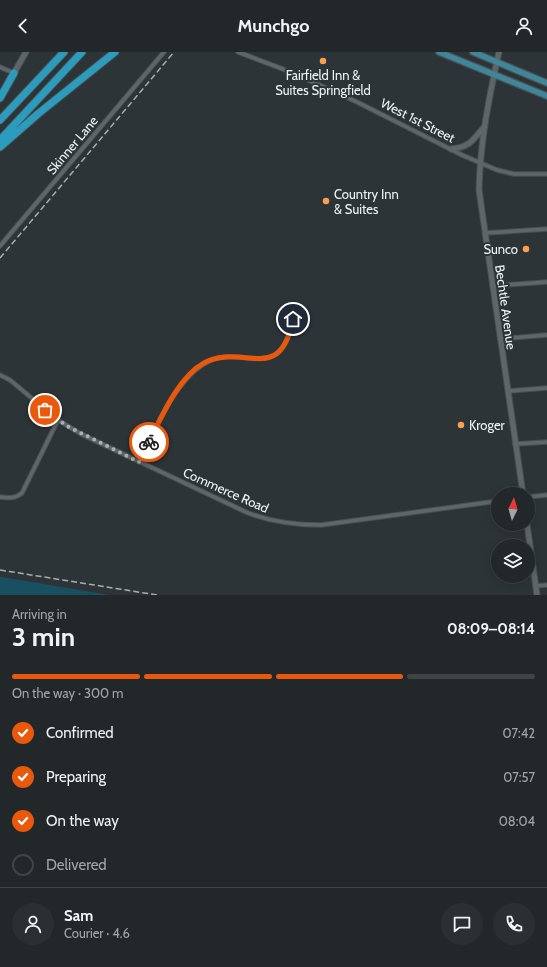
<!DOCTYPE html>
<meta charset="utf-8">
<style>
body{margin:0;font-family:Cabin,sans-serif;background:#2a2f31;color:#f1f3f6;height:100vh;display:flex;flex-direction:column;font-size:15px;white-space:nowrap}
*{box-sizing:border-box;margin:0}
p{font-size:13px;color:#a2a5a8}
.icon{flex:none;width:22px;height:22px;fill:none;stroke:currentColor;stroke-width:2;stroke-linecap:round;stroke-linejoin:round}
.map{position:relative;height:543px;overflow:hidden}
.details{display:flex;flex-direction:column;background:#222729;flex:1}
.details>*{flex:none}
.needle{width:26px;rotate:5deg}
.controls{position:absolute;left:491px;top:435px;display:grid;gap:8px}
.controls a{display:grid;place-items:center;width:44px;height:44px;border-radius:50%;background:#222729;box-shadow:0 2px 10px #0003,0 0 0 1px #3f4446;font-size:20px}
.pin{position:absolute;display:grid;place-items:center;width:34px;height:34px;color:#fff;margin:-17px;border:2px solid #fff;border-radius:50%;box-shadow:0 1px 4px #0007}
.courier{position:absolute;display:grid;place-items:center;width:40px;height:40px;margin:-20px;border:3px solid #ea580c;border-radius:50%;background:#fff;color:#222;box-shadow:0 1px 5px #0007}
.headline em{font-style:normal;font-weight:700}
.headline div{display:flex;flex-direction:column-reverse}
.headline{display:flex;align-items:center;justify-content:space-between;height:68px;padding:0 12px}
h1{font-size:26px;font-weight:700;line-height:30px}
.bar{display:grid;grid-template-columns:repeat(4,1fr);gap:6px 4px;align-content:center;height:48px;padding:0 12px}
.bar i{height:5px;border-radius:3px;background:#3f4446}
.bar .selected{background:#ea580c}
.bar p{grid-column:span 4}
.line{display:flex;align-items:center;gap:10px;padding:0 12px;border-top:1px solid #3f4446}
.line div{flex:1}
.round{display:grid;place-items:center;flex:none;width:42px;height:42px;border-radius:21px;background:#2a2f31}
ol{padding:0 12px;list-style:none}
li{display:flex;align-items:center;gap:12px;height:44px}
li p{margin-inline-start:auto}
li .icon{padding:4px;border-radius:50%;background:#ea580c;color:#fff;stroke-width:4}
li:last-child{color:#a2a5a8}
li i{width:22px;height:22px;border:2px solid #3f4446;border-radius:50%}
header{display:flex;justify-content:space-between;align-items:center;height:52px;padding:0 12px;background:#222729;font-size:18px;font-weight:700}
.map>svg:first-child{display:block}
.green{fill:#195061}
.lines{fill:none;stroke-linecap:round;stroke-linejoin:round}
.street-casing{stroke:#495052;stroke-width:5.5}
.secondary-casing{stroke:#495052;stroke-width:7}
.primary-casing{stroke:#495052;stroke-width:8}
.highway-casing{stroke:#495052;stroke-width:9}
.street{stroke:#5e6669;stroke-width:3.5}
.secondary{stroke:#5e6669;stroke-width:5}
.primary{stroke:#3f869b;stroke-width:5.5}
.highway{stroke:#2b9cbd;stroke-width:7}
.rail{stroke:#a8adb0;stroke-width:1.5;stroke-dasharray:6 3;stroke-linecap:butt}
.done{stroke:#abb0b2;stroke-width:4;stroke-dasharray:0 7.2}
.route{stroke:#ea580c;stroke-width:5}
.poi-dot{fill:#fa9f4f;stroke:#2d3437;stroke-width:1.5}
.labels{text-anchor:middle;stroke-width:4;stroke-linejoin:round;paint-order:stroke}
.poi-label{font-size:13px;fill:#eff3f5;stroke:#2d3437;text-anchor:start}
.street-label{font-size:13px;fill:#eff3f5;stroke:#2d3437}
</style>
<header><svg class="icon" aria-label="back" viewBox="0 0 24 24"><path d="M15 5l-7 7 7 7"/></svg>Munchgo<svg class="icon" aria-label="person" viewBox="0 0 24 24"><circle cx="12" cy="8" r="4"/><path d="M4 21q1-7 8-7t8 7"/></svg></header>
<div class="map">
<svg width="547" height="543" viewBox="0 0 547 543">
<rect width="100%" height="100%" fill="#2d3437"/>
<path class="green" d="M 0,525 L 2,525 L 109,543 L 0,543 Z"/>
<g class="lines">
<g class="street-casing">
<path id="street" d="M 238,0 L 288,19 L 355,49 L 462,103 L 497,118 L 514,122 L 547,122
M 0,15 L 14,21
M 485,181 L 547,177
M 0,194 L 164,0
M 492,234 L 547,230
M 500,287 L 547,283
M 0,323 L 10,328 L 58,368 L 81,382 L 248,461 C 272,470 296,473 321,473 L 498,449
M 508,339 L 547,336
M 515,392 L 547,390
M 139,410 C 155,379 172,333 202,313 C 239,287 280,337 293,267
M 0,445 C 8,446 15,447 22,441 L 58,368
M 528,445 L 547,443
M 536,534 L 547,533"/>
</g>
<g class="secondary-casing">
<path id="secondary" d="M 499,0 C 489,45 480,91 479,138 L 523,442
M 14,21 L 26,0
M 451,97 C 470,95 473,88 484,75
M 527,472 L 537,543"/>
</g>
<g class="primary-casing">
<path id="primary" d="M 439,0 L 547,44
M 473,0 L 547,31"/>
</g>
<g class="highway-casing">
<path id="highway" d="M 0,46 L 14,21
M 0,68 L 64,0
M 0,88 L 82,0
M 0,95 L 39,61 L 115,0"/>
</g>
<use href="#street" class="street"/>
<use href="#secondary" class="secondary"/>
<use href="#primary" class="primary"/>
<use href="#highway" class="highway"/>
<path class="rail" d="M 0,206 L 174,0
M 0,518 L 157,543"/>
</g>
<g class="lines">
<path class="done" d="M 45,358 L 67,374 L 139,410 L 149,390"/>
<path class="route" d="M 149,390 C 161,366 179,324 204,311 C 243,290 280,335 293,267"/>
</g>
<g class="poi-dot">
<circle cx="323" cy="9" r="4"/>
<circle cx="326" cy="149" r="4"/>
<circle cx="526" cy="197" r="4"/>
<circle cx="461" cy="373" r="4"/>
</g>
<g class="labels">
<g class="poi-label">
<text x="323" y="28" text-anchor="middle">Fairfield Inn &amp;<tspan x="323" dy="15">Suites Springfield</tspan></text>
<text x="334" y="147">Country Inn<tspan x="334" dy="15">&amp; Suites</tspan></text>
<text x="518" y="202" text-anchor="end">Sunco</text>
<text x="469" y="378">Kroger</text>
</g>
<g class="street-label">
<text transform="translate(418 68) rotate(27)" y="5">West 1st Street</text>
<text transform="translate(72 93) rotate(-50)" y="5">Skinner Lane</text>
<text transform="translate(506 255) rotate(82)" y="5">Bechtle Avenue</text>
<text transform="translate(226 438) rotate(24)" y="5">Commerce Road</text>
</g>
</g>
</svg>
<div class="controls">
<a><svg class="needle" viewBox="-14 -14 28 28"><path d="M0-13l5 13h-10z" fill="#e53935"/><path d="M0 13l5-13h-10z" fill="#a2a5a8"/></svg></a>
<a><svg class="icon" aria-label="layers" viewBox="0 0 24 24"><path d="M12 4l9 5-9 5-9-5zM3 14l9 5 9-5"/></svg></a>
</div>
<div class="pin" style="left:45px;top:358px;background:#ea580c"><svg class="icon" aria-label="bag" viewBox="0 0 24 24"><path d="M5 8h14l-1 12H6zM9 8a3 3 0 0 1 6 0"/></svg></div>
<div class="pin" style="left:293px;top:267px;background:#1f2937"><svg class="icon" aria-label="home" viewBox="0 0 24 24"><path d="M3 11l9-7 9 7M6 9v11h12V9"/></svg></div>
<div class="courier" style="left:149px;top:390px"><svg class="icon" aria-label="bike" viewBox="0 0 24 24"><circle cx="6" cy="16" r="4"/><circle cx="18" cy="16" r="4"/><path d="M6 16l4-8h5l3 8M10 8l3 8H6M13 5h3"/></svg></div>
</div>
<section class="details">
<div class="headline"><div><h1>3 min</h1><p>Arriving in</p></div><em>08:09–08:14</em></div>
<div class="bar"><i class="selected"></i><i class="selected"></i><i class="selected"></i><i></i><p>On the way · 300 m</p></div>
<ol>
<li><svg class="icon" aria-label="check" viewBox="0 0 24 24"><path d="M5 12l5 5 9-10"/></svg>Confirmed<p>07:42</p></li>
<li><svg class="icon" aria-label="check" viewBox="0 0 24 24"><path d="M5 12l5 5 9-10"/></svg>Preparing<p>07:57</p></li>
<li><svg class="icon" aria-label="check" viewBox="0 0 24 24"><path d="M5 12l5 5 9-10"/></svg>On the way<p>08:04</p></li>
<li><i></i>Delivered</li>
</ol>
<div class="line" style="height:72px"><a class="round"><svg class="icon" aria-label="person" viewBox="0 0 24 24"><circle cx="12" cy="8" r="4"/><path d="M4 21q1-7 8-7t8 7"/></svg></a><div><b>Sam</b><p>Courier · 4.6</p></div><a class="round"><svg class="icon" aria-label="chat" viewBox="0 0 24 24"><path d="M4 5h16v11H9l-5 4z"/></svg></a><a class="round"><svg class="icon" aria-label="phone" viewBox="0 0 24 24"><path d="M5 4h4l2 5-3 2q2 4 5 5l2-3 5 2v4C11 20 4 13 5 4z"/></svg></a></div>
</section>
